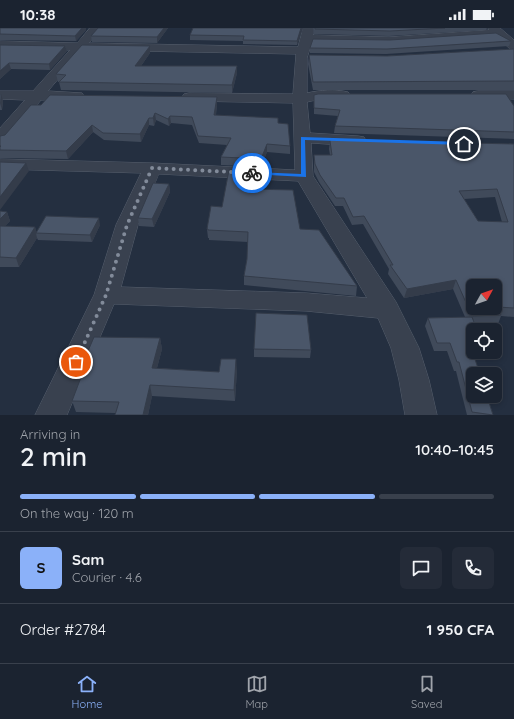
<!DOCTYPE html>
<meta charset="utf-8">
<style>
body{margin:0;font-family:Quicksand,sans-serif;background:#242b38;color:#f1f3f6;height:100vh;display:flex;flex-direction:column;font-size:15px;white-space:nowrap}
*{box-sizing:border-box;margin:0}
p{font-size:13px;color:#a0a4ab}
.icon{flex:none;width:22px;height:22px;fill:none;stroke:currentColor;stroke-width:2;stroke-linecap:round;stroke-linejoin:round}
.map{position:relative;height:387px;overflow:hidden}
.drawer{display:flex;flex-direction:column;background:#1b2330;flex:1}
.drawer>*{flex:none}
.needle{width:26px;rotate:50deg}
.controls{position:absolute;left:466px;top:251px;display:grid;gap:8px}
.controls a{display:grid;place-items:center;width:36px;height:36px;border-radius:6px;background:#1b2330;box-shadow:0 2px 6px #0003,0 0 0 1px #39404c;font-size:20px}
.pin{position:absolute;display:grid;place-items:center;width:34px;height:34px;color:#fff;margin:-17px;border:2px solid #fff;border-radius:50%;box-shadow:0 1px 4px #0007}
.courier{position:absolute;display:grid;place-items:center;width:40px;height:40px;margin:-20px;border:3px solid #1a73e8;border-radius:50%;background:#fff;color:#222;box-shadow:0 1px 5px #0007}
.summary em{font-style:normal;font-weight:600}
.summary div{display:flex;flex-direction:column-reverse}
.summary{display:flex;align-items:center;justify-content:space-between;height:68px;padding:0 20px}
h1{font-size:26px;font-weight:600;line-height:30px}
.bar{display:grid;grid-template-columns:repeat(4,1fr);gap:6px 4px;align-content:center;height:48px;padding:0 20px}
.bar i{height:5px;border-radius:3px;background:#39404c}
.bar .current{background:#8bb1f9}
.bar p{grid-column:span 4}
.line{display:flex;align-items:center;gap:10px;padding:0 20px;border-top:1px solid #39404c}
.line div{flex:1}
.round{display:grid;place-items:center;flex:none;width:42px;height:42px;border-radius:6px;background:#242b38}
.status{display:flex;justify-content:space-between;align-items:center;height:28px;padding:0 20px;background:#1b2330;direction:ltr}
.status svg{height:11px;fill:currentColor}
.dock{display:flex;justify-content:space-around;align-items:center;height:56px;border-top:1px solid #39404c;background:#1b2330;font-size:11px;color:#a0a4ab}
.dock a{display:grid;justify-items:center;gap:2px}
.dock .current{color:#8bb1f9}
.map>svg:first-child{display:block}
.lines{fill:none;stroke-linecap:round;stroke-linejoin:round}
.minor-casing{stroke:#565f6d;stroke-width:1}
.minor{fill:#39414f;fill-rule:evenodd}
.wall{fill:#404a5a;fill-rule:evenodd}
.shaded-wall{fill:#343c4a}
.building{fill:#4a5669;stroke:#343c4a;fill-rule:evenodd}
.route{fill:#1a73e8}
.done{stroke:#828b9a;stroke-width:4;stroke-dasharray:0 7.2}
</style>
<div class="status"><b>10:38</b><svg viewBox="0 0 49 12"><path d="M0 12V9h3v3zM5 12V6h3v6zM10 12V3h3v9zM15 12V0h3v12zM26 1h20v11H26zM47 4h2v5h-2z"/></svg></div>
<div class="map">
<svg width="514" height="387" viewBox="0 0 514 387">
<rect width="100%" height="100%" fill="#242f40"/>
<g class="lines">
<g class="minor-casing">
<path id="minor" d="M 90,0 L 101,0 L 89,15 L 298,19 L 303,0 L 313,0 L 313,7 L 389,9 L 489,2 L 488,0 L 500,0 L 514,12 L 514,22 L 510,21 L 496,8 L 389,15 L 312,14 L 307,30 L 307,65 C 320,62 335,61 348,64 L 350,67 L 348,70 C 335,73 321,70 307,74 L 310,105 L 358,108 L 364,109 L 366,113 L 364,117 L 358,118 L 311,115 L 313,148 L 396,274 L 419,320 L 429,352 L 437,387 L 405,387 L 399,352 L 391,320 L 378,290 L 306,283 L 114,276 L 67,387 L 35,387 L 94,267 L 116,197 L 141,145 L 0,141 L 0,131 L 152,135 L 295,142 L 293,75 L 189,73 L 184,72 L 182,69 L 184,66 L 189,65 L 293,66 L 296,26 L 83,22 L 48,63 L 82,65 L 84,68 L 82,71 L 41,72 L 6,114 L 0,115 L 0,100 L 25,72 L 0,71 L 0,63 L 33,63 L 70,22 L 0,21 L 0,13 L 77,15 ZM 159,146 L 298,153 L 367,270 L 306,265 L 121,259 L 138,197 Z
M 478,63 L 514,63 L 514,71 L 473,70 L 471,67 L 473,64 Z"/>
</g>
<use href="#minor" class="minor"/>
</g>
<path class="wall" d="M 0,0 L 86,0 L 86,2 L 76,13 L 0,12 Z
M 98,0 L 168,0 L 157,15 L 92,14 L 91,8 Z
M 303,0 L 297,17 L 243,16 L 243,13 L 190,12 L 190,7 Z
M 314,0 L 487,0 L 486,2 L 389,8 L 314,6 Z
M 511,13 L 509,18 L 386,26 L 310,25 L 310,20 Z
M 0,17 L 65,18 L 67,23 L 50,42 L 11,41 L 0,51 Z
M 150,18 L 150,25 L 141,38 L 237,45 L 232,65 L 61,62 L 59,54 L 58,54 L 56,46 Z
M 514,21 L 514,62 L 313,62 L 308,36 L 309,27 L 387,28 Z
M 0,66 L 3,73 L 2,82 L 0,82 Z
M 314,67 L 514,78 L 514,111 L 334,105 L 335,98 L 338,88 L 314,86 Z
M 217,69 L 217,76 L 216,87 L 278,95 L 290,118 L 290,126 L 267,124 L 261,139 L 221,137 L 221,129 L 227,117 L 199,115 L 192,97 L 171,95 L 169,98 L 156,92 L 154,98 L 149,97 L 141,114 L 104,112 L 93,104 L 68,131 L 0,130 L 0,108 L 5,107 L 41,77 Z
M 330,113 L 385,113 L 514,116 L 514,289 L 501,288 L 498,296 L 475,296 L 469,314 L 493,387 L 467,387 L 456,343 L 454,343 L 447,323 L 434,323 L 425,298 L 428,290 L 465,289 L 453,261 L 404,270 L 388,246 L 389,241 L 363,196 L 352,197 L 343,178 L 335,178 L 319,154 L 314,144 L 314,127 L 330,127 L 329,121 ZM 495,169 L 502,194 L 478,193 L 464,171 Z
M 256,152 L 252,161 L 300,201 L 357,258 L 356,268 L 244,257 L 244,248 L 247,231 L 248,214 L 209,212 L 209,210 L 208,210 L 207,201 L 222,179 Z
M 169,156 L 170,164 L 154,199 L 139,198 L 138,190 Z
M 0,183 L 7,184 L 10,193 L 5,198 L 35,199 L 36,204 L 100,197 L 92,214 L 38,212 L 37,210 L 19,239 L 0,239 Z
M 160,310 L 162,321 L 157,340 L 219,344 L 237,342 L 235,373 L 152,368 L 148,387 L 115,387 L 115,385 L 76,384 L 72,373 L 81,350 L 79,344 Z
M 254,321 L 311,322 L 310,330 L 254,329 Z"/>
<path class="shaded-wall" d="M 82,0 L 86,0 L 86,2 L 76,13 L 75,8 Z
M 164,0 L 168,0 L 157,15 L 157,9 Z
M 301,0 L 303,0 L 297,17 L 297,13 Z
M 65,18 L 67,23 L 50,42 L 49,36 Z
M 150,18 L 150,25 L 136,45 L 135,38 Z
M 9,35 L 11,41 L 0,51 L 0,43 Z
M 237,38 L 237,45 L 232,65 L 232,57 Z
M 1,66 L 3,73 L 2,82 L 0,75 Z
M 217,69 L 217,76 L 215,94 L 214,87 Z
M 155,85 L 156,92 L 154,98 L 153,90 Z
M 170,88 L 171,95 L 169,98 L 168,91 Z
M 149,90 L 149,97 L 141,114 L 140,106 Z
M 92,97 L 93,104 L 68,131 L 66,123 Z
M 267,116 L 267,124 L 261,139 L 261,131 Z
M 26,135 L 29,143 L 0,182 L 0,169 Z
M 256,144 L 256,152 L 248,170 L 248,161 Z
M 169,156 L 170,164 L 154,199 L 152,191 Z
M 7,184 L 10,193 L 0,204 L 0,191 Z
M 99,190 L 100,197 L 92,214 L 90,207 Z
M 35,199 L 37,205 L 36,205 L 37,210 L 19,239 L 16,230 Z
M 456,252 L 453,261 L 404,270 L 407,261 Z
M 473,305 L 473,312 L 464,316 L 467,308 Z
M 160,310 L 162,321 L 154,351 L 152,340 Z
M 236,331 L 237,342 L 235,373 L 234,362 Z
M 150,357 L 152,368 L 148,387 L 143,387 Z"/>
<path class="building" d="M 0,0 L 82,0 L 75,8 L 0,6 Z
M 98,0 L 164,0 L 157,9 L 91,8 Z
M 193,0 L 301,0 L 297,13 L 243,12 L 244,8 L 190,7 Z
M 315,0 L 445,0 L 390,3 L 315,1 Z
M 496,5 L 511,13 L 387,21 L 310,20 L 313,11 L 390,12 Z
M 0,17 L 65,18 L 49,36 L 9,35 L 0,43 Z
M 82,17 L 150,18 L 135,38 L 237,38 L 232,57 L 59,54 L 66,47 L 56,46 Z
M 514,21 L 514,53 L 313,54 L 309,27 L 387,28 Z
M 318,66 L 506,66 L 514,78 L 514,104 L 335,98 L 340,82 L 314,80 L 314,67 Z
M 50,67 L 217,69 L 214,87 L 278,90 L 278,95 L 288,96 L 290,118 L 267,116 L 261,131 L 221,129 L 231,110 L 198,108 L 192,89 L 170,88 L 168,91 L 155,85 L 153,90 L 149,90 L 140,106 L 103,105 L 92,97 L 66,123 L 0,122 L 0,119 L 1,118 L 0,118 L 0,108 L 5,107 L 31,77 L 41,77 Z
M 331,110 L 385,113 L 514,116 L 514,280 L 497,279 L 501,287 L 472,288 L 456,252 L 407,261 L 390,237 L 393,237 L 364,188 L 353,189 L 344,170 L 336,170 L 320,147 L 315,136 L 314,127 L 332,127 L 330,113 ZM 497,161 L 508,194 L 478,193 L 459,163 ZM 473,258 L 495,258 L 495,280 L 473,280 Z
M 0,134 L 26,135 L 0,169 Z
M 229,142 L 256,144 L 248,161 L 293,162 L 300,201 L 319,202 L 357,258 L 244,248 L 247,231 L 248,204 L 208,202 L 208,201 L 207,201 L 211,178 L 222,179 Z
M 153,155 L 169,156 L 152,191 L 138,190 Z
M 0,183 L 7,184 L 0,191 Z
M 46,188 L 99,190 L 90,207 L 36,205 Z
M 0,198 L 35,199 L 16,230 L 0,229 Z
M 256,285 L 307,287 L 311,322 L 254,321 Z
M 472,289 L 477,302 L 473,302 L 473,305 L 467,308 L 480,346 L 473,346 L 473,368 L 487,368 L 493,387 L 472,384 L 459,334 L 457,334 L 450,315 L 437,315 L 428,290 Z
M 94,309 L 160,310 L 152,340 L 219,344 L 221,331 L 236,331 L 234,362 L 150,357 L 143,387 L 115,387 L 119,374 L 72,373 L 83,344 L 79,344 Z"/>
<path class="route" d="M 301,109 L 464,114 L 467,116 L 464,117 L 305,112 L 306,149 L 250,146 L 250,144 L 252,144 L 301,146 Z"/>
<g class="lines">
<path class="done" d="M 76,334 L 106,267 L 127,197 L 152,140 L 252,145"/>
</g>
</svg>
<div class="controls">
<a><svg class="needle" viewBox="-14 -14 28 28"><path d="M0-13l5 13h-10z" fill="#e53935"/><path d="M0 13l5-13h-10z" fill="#a0a4ab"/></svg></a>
<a><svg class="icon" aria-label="locate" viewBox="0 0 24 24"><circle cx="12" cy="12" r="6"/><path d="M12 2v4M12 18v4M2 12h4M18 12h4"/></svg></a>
<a><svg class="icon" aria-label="layers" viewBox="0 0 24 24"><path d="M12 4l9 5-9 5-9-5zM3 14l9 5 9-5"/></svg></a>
</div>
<div class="pin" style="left:76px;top:334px;background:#ea580c"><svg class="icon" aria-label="bag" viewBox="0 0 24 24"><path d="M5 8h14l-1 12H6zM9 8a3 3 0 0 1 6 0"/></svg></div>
<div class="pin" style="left:464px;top:116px;background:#1f2937"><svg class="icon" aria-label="home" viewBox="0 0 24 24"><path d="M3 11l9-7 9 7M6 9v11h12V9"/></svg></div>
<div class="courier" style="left:252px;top:145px"><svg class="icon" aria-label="bike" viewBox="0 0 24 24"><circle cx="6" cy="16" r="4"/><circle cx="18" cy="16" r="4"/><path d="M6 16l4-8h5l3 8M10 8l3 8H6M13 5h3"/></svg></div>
</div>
<section class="drawer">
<div class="summary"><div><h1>2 min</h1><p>Arriving in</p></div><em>10:40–10:45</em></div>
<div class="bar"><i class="current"></i><i class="current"></i><i class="current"></i><i></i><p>On the way · 120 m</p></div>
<div class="line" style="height:72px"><b class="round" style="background:#8bb1f9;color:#111">S</b><div><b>Sam</b><p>Courier · 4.6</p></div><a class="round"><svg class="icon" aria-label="chat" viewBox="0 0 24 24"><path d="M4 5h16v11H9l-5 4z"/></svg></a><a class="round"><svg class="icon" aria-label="phone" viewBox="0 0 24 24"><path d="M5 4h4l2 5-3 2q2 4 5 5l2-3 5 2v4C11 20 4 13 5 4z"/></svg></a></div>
<div class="line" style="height:52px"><div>Order #2784</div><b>1 950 CFA</b></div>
</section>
<nav class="dock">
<a class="current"><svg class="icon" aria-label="home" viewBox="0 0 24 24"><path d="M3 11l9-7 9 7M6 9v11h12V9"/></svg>Home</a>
<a><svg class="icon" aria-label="map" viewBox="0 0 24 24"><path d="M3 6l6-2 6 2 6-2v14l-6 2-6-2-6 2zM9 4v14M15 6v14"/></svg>Map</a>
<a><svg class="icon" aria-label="saved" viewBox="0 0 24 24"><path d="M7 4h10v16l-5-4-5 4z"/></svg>Saved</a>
</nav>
